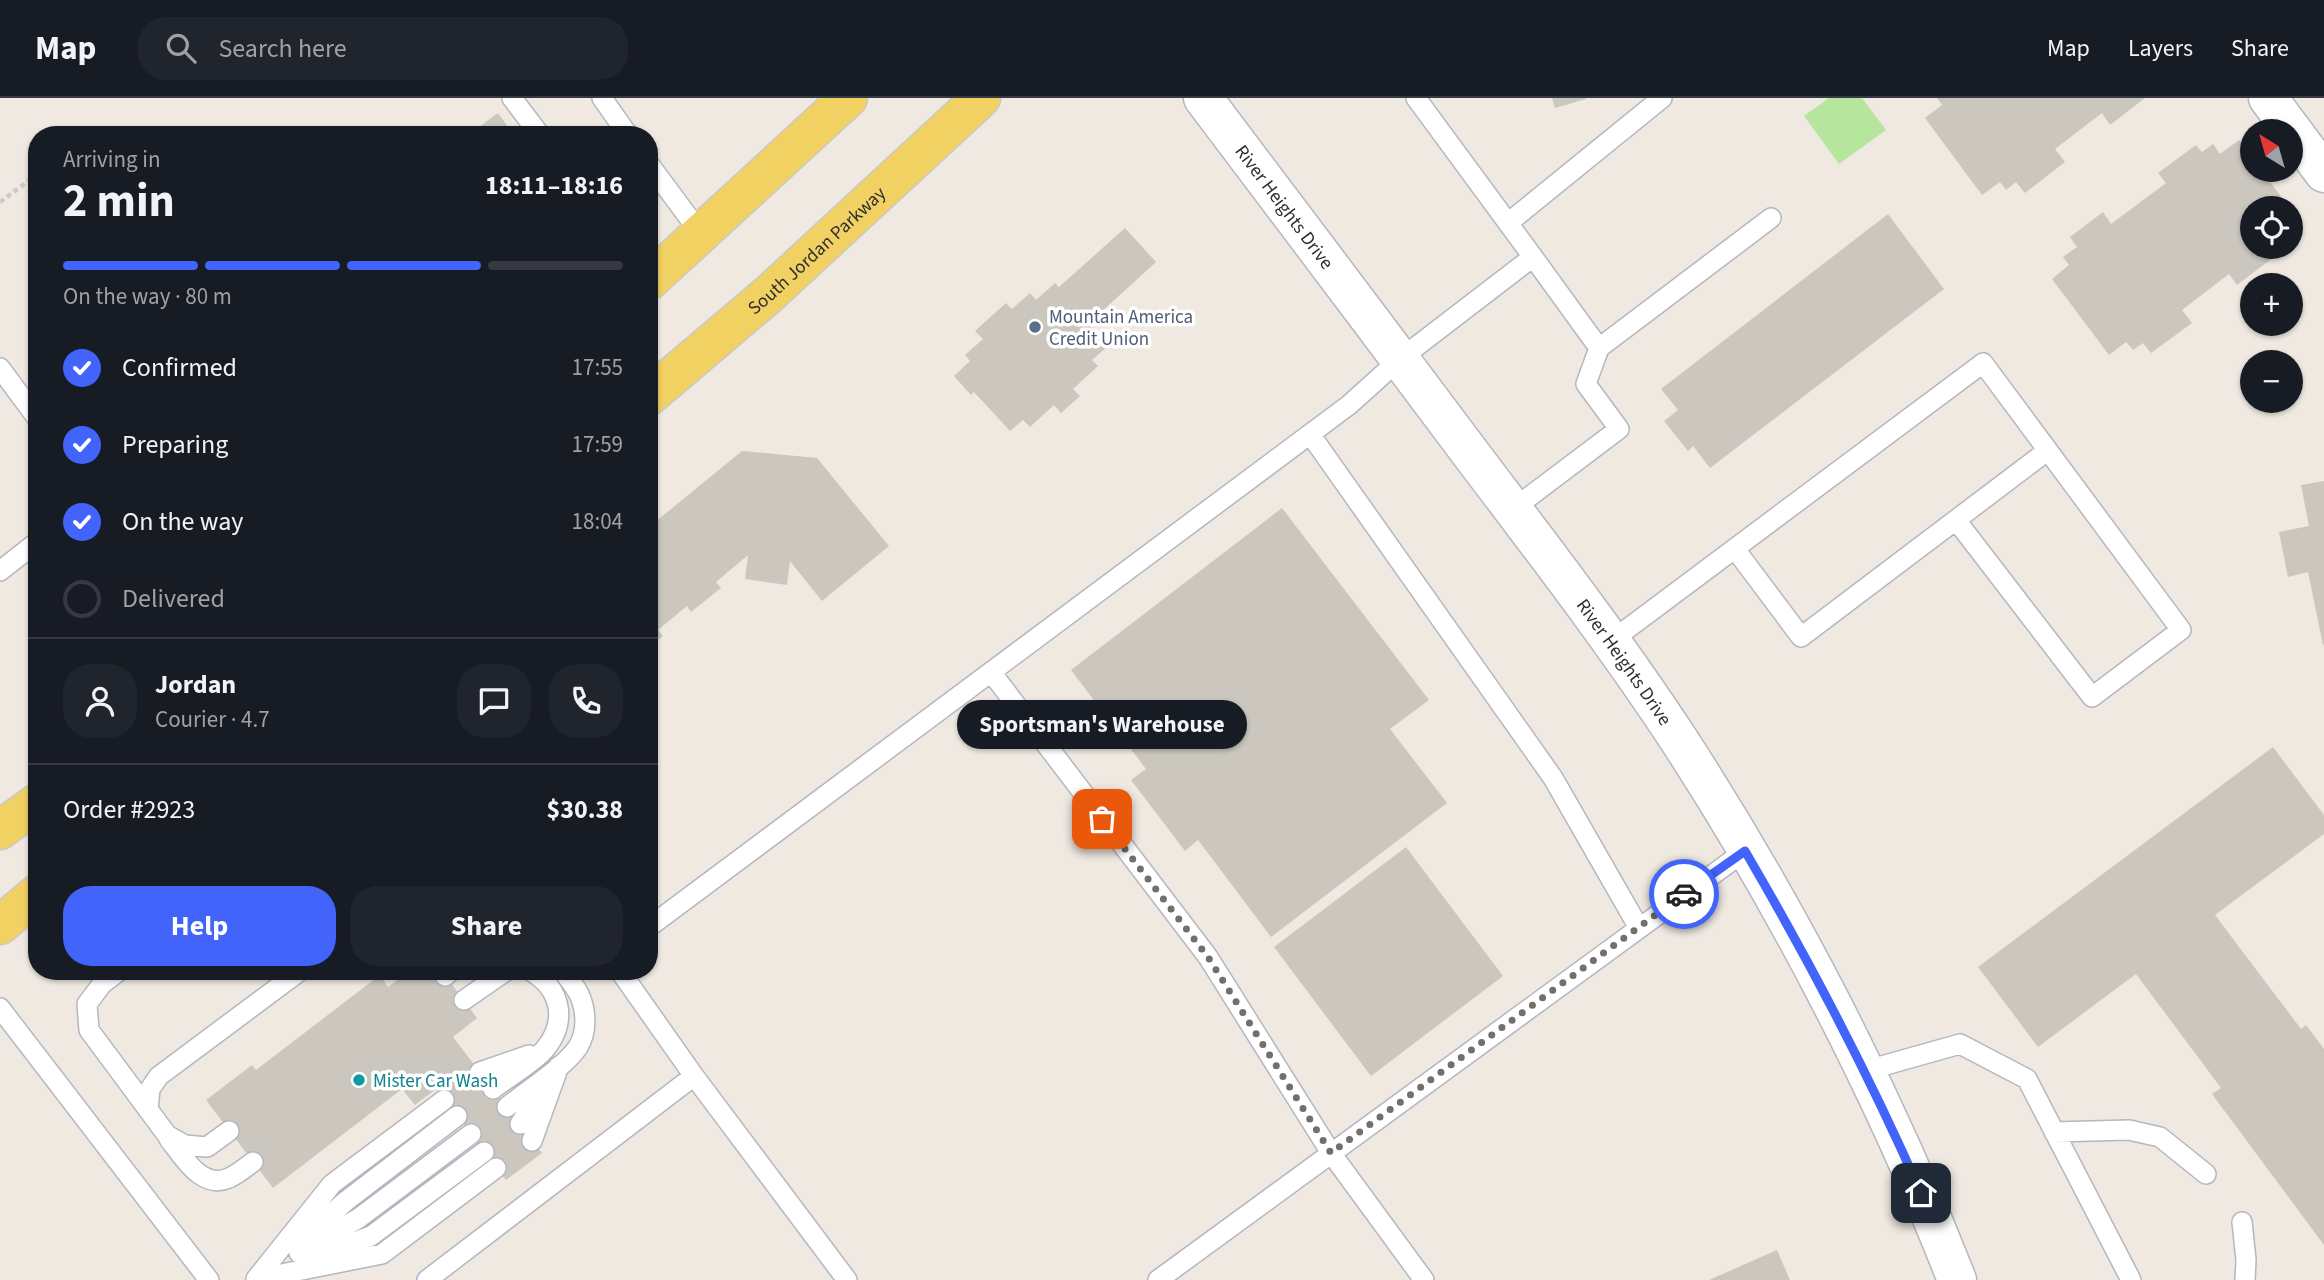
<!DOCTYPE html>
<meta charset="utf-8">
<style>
body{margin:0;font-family:"Source Sans 3",sans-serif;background:#20242c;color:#f1f3f6;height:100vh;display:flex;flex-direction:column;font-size:26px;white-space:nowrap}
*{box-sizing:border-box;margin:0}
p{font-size:23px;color:#9ea1a6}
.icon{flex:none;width:38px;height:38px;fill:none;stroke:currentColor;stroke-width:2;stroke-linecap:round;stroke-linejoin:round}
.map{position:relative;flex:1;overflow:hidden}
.panel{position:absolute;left:28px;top:28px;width:630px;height:854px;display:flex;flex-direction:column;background:#171b24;border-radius:28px;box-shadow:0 2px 5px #0004}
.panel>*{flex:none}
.needle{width:46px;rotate:323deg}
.tools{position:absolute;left:2240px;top:21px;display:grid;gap:14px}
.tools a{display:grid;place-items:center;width:63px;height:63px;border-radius:50%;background:#171b24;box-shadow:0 2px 5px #0004;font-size:35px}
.pin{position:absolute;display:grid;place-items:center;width:60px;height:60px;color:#fff;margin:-30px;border-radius:14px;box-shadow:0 4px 10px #0006}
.courier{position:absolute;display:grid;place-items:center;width:70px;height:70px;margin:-35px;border:5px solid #4264fb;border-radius:50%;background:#fff;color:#222;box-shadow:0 2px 9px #0007}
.bubble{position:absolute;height:49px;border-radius:24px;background:#171b24;box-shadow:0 2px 5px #0004;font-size:23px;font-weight:700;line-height:49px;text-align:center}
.head em{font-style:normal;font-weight:700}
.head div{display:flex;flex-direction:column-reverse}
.head{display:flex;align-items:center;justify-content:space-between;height:119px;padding:0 35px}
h1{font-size:46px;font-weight:700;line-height:52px}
.bar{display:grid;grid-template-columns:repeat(4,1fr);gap:10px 7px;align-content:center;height:84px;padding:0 35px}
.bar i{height:9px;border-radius:5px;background:#363941}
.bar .active{background:#4264fb}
.bar p{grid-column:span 4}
.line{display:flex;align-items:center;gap:18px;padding:0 35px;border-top:2px solid #363941}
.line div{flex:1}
.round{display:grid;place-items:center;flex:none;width:74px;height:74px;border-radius:28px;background:#20242c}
ol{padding:0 35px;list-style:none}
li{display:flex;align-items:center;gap:21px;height:77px}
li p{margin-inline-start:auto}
li .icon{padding:7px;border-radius:50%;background:#4264fb;color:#fff;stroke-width:4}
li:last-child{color:#9ea1a6}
li i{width:38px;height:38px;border:4px solid #363941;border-radius:50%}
.button{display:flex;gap:14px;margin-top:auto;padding:14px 35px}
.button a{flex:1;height:80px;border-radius:28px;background:#4264fb;color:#fff;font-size:28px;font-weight:700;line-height:80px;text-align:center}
.button a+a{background:#20242c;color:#f1f3f6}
header{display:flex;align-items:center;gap:42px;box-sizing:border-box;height:98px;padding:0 35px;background:#171b24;border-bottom:2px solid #363941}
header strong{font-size:33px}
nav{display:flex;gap:38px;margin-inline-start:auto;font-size:24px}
.search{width:490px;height:63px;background:#20242c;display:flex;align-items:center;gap:18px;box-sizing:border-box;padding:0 24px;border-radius:28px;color:#9ea1a6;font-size:26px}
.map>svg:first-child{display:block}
.green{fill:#b6e59e}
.building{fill:#cbc7bf}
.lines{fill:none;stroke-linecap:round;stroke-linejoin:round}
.service-casing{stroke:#b4b7c1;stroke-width:22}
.minor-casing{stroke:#b4b7c1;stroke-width:41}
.tertiary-casing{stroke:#b4b7c1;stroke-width:41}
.primary-casing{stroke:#c9c9c9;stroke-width:41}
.path{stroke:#c9c9c9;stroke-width:4.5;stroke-dasharray:5 3.5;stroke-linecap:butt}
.service{stroke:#fff;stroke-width:19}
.minor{stroke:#fff;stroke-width:38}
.tertiary{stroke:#fff;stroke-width:38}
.primary{stroke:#f2d163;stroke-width:38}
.done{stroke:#726f6d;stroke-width:7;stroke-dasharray:0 12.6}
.route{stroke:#4264fb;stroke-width:9}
.service-dot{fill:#5c6f8a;stroke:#fff;stroke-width:2.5}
.culture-dot{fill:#0f9aa8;stroke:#fff;stroke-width:2.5}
.labels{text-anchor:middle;stroke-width:7;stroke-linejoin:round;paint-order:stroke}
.street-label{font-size:19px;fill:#2e2e2e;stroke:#fff}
.service-label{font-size:19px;fill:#4e5e75;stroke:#fff;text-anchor:start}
.culture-label{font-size:19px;fill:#0d838f;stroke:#fff;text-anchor:start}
</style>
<header>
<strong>Map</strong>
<div class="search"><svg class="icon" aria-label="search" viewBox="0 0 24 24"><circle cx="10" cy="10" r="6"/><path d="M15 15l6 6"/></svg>Search here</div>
<nav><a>Map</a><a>Layers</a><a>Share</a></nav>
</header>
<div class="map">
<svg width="2324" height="1182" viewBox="0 0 2324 1182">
<rect width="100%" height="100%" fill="#efe9e1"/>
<path class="green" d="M 1829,0 L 1862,0 L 1886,32 L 1839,66 L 1804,18 Z"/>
<path class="building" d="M 1552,0 L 1586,0 L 1586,1 L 1555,10 Z
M 1937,0 L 2145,0 L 2110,27 L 2102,15 L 2055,51 L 2065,64 L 2025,95 L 2016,84 L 2006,92 L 2000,84 L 1982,97 L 1925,20 L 1942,7 Z
M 498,15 L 514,37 L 468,37 Z
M 2239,42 L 2252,60 L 2252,72 L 2261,72 L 2290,110 L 2252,110 L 2252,149 L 2273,149 L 2278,156 L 2237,187 L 2229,176 L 2182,212 L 2192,225 L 2151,255 L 2143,245 L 2133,252 L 2126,244 L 2109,257 L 2052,181 L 2069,167 L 2063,159 L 2077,149 L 2070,139 L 2103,114 L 2111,126 L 2166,85 L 2158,75 L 2196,47 L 2202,54 L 2213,46 L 2220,56 Z
M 1888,116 L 1944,191 L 1710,370 L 1693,348 L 1688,353 L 1664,323 L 1678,312 L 1661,291 Z
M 1125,130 L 1156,164 L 1088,226 L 1108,248 L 1092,262 L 1098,268 L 1073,291 L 1080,298 L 1061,315 L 1054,307 L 1030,329 L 1023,322 L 1010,333 L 974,294 L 971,297 L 954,278 L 970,263 L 965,257 L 983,241 L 975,233 L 1006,205 L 1012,211 L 1030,195 L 1036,202 L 1055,185 L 1059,189 Z
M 742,353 L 817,360 L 889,448 L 822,503 L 790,463 L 787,487 L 745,481 L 748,457 L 716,484 L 721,490 L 691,514 L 687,508 L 658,532 L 663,538 L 649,549 L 649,429 Z
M 2324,383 L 2324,547 L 2323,547 L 2308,474 L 2288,479 L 2279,434 L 2309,428 L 2301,387 Z
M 1282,410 L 1429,602 L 1390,631 L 1447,705 L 1271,839 L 1198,742 L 1185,753 L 1131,682 L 1146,671 L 1071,572 Z
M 2273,649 L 2324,717 L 2324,736 L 2215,817 L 2301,931 L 2306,927 L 2324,951 L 2324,1147 L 2212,996 L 2221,990 L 2136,876 L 2038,949 L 1978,869 Z
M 1406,749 L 1503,878 L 1371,978 L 1274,849 Z
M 409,873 L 442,873 L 477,920 L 453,939 L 542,1055 L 506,1082 L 436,991 L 415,1007 L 402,991 L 273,1090 L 206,1002 L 252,967 L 256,972 L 380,877 L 388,889 Z
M 1777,1152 L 1790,1182 L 1709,1182 Z"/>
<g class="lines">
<g class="service-casing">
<path id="service" d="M 512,0 L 540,37
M 602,0 L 628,37
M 649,66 L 701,136
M 1508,125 L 1662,0
M 1599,250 L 1771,120
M 0,270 L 37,320
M 1310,336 L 1553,680 L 1639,830
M 1513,411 L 1619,331 L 1586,286 L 1599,250 L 1533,159
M 1735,451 L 1801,539 L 2047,353
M 0,473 L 37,444
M 1611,543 L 1983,265 L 2181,532 L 2092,599 L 1956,422
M 991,574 L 1208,859 L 1331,1055 L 1424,1182
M 649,829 L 1349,307 L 1400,261 L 1533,159 L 1416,0
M 119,873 L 102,886 L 87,906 L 89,932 L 167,1037 L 185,1047 L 207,1049 L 229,1033
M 620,873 L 694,978 L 847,1182
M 445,878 L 451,873
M 464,902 L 506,873
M 0,910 L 209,1182
M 1864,973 L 1960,946 L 2027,981 L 2131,1182
M 480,974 L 529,957
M 493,991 C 508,979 533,965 545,951 C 568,923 561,891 531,873
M 507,1009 C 526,993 565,969 578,949 C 588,933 586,911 579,896 C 575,888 568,880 563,873
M 148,1012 L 150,991 L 159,978 L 300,873
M 520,1026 L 541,994
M 2054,1034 L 2129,1032 L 2160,1039 L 2206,1076
M 169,1041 C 184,1060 202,1092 229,1080 C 238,1076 246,1069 253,1064
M 532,1043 L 559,968
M 2242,1124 L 2246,1162 L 2245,1182
M 296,1147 L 346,1103 L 457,1018
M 299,1155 L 359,1120 L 471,1036
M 310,1161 L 371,1138 L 484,1054
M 256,1181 L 382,1156 L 496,1070
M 256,1181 L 332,1086 L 444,1002
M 427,1182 L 694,978
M 1158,1182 L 1745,753"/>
</g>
<g class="minor-casing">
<path id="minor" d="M 2268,0 L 2324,75"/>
</g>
<g class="tertiary-casing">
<g id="tertiary">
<path id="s1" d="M 1203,0 C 1293,119 1382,237 1471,356 C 1542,450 1614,543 1679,642 C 1787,808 1885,998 1957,1182"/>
</g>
</g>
<g class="primary-casing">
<g id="primary">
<path d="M 649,183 L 848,0"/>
<path id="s2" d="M 649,298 L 768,197 L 981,0"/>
<path d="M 0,732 L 37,705"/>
<path d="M 0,827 L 37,796"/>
</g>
</g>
<path class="path" d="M 0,104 L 34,79"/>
<use href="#service" class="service"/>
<use href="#minor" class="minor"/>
<use href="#tertiary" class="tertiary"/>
<use href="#primary" class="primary"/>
</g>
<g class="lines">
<path class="done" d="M 1102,721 L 1208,859 L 1331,1055 L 1684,796"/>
<path class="route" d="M 1684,796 L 1745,753 C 1810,864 1869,977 1921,1095"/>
</g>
<circle class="service-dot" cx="1035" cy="229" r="7"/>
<circle class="culture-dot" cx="359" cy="982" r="7"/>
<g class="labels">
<g class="street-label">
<text dy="7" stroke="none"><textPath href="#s1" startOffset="136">River Heights Drive</textPath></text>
<text dy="7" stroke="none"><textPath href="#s2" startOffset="222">South Jordan Parkway</textPath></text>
<text dy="7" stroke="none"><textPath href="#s1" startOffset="704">River Heights Drive</textPath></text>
</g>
<g class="service-label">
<text x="1049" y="225">Mountain America<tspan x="1049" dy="22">Credit Union</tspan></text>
</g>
<g class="culture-label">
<text x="373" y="989">Mister Car Wash</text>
</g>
</g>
</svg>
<div class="tools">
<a><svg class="needle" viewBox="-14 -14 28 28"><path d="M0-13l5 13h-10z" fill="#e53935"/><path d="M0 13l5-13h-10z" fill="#9ea1a6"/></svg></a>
<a><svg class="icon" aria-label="locate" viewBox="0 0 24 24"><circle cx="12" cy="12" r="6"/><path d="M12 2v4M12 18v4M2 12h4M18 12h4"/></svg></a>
<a>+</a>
<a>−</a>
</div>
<div class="pin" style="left:1102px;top:721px;background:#ea580c"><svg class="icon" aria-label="bag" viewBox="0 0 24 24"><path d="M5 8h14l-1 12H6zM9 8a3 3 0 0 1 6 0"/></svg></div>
<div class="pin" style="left:1921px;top:1095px;background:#1f2937"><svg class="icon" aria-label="home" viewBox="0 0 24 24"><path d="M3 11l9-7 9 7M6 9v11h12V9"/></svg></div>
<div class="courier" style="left:1684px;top:796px"><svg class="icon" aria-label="car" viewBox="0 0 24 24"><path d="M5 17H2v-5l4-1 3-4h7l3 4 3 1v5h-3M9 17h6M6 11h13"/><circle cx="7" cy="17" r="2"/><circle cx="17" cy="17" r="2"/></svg></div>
<div class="bubble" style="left:957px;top:602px;width:290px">Sportsman's Warehouse</div>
<section class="panel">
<div class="head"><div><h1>2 min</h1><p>Arriving in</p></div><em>18:11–18:16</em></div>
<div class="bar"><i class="active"></i><i class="active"></i><i class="active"></i><i></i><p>On the way · 80 m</p></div>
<ol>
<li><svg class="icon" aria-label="check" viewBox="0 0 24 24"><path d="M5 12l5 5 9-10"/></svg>Confirmed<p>17:55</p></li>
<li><svg class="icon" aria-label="check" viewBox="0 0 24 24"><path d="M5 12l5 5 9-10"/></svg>Preparing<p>17:59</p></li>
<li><svg class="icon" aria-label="check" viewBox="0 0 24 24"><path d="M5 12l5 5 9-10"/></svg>On the way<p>18:04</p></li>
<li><i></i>Delivered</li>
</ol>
<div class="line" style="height:126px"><a class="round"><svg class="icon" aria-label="person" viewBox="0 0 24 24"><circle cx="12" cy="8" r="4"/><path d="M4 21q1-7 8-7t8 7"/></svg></a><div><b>Jordan</b><p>Courier · 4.7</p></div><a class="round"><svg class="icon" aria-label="chat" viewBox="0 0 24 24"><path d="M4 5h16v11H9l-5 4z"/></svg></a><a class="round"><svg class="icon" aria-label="phone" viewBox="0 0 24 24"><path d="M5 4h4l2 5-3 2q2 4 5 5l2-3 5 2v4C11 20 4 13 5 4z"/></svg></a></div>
<div class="line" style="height:91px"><div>Order #2923</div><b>$30.38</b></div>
<div class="button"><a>Help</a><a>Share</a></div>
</section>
</div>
